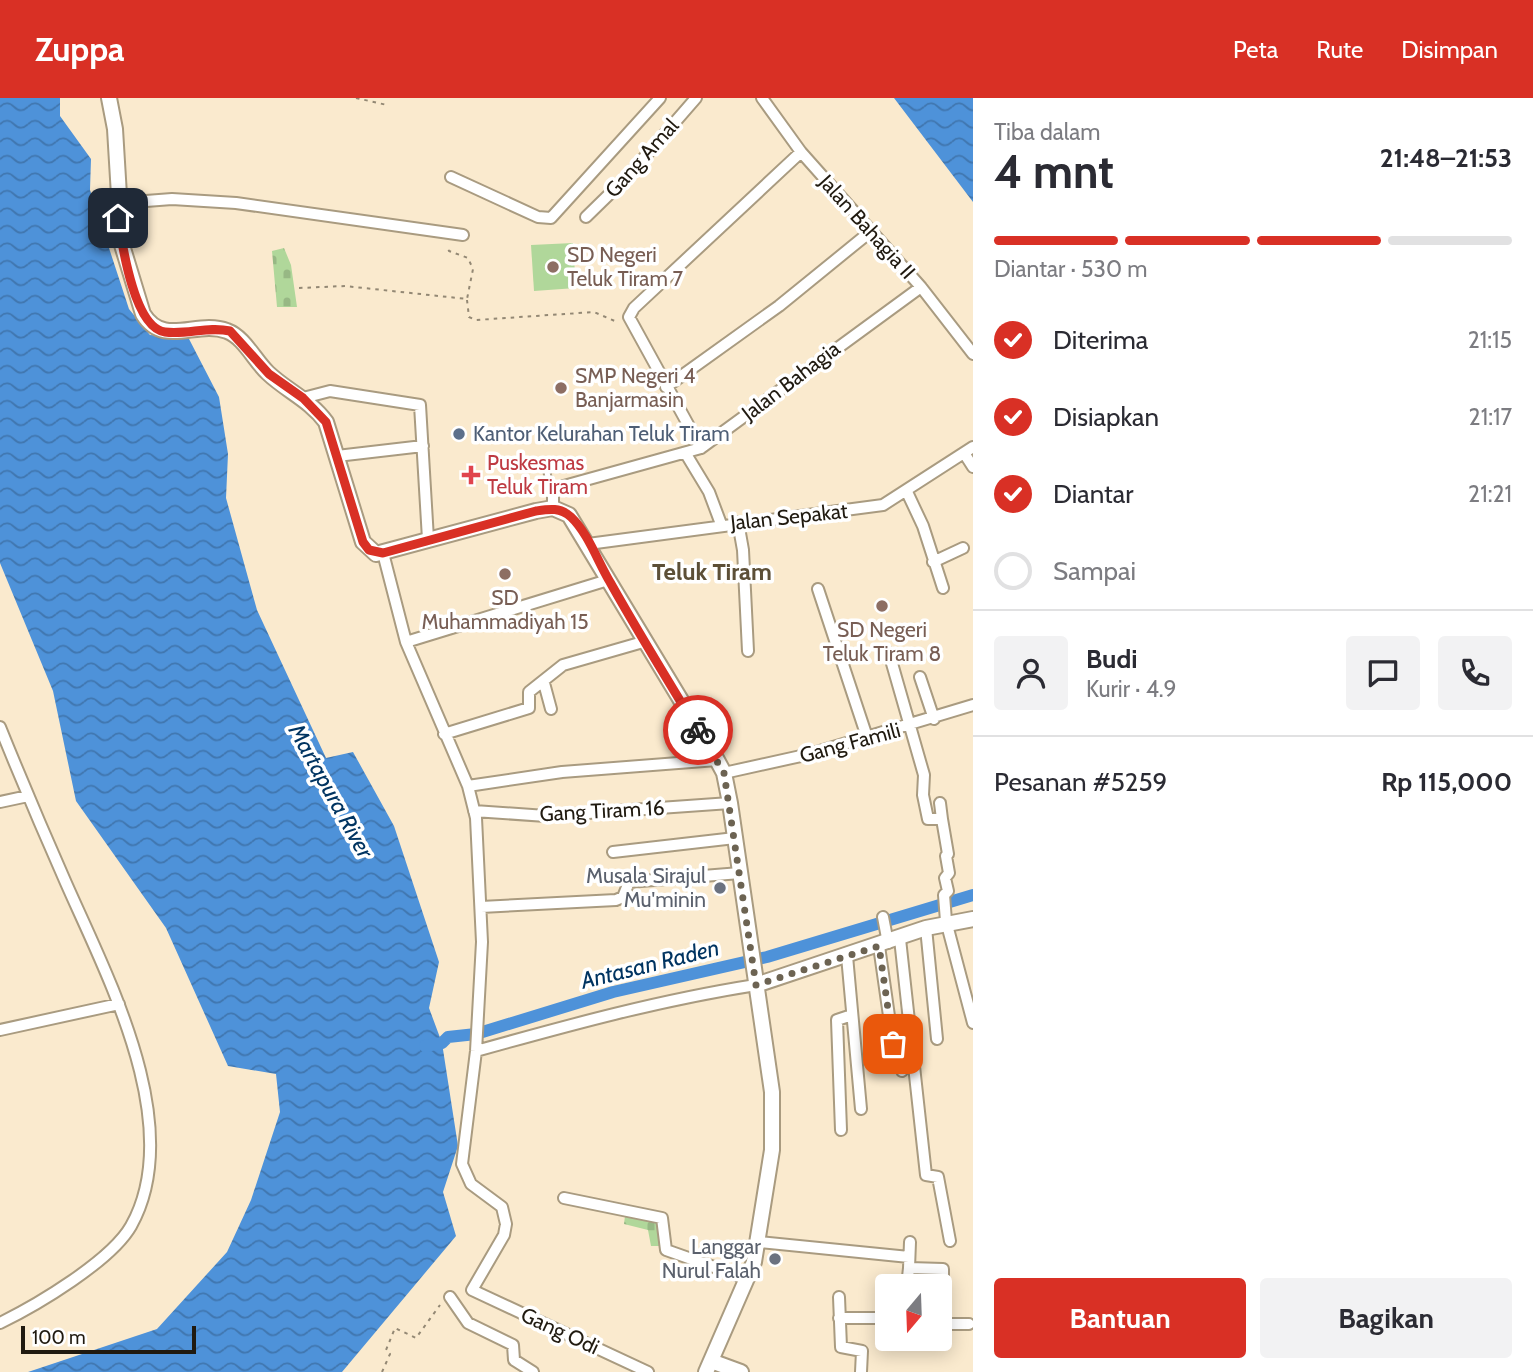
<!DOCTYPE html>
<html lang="id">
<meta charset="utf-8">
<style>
body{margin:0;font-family:Cabin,sans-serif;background:#f2f2f3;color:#2b2b33;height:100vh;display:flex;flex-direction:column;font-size:26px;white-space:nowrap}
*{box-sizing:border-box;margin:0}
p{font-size:23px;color:#7c7c81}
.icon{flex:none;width:38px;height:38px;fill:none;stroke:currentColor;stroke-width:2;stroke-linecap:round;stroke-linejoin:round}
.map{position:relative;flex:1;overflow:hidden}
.drawer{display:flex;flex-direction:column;background:#fff;width:560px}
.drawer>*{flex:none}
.needle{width:46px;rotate:199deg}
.controls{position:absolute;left:875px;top:1176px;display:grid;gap:14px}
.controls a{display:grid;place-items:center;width:77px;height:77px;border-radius:7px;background:#fff;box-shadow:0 4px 18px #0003;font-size:35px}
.scale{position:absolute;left:21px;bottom:18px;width:175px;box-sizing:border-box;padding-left:7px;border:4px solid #201a10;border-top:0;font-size:19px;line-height:24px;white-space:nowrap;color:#201a10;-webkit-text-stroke:5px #fff;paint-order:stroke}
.pin{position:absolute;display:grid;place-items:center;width:60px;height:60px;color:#fff;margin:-30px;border-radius:14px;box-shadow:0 4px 10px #0006}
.courier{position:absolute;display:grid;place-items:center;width:70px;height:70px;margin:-35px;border:5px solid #d93025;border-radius:50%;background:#fff;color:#222;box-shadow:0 2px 9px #0007}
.headline em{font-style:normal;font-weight:700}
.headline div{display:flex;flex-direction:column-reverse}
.headline{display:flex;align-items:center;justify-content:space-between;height:119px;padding:0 21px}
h1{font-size:46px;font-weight:700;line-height:52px}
.bar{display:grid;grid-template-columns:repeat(4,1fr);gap:10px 7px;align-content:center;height:84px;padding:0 21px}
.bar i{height:9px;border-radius:5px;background:#e1e1e2}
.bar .on{background:#d93025}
.bar p{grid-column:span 4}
.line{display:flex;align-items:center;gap:18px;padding:0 21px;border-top:2px solid #e1e1e2}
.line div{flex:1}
.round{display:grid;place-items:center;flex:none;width:74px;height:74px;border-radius:7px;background:#f2f2f3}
ol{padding:0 21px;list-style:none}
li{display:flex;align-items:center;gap:21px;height:77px}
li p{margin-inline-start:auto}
li .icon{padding:7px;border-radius:50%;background:#d93025;color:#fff;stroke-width:4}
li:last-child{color:#7c7c81}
li i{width:38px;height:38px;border:4px solid #e1e1e2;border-radius:50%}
.action{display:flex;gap:14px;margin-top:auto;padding:14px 21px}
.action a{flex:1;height:80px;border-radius:7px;background:#d93025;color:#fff;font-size:28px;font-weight:700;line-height:80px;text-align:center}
.action a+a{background:#f2f2f3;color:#2b2b33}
header{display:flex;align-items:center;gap:42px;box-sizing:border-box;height:98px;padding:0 35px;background:#d93025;color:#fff}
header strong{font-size:33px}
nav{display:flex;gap:38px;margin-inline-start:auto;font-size:24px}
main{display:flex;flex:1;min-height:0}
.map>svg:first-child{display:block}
.grass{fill:#b0d79a}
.cemetery{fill:url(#cemetery-stones)}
.water{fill:url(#water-waves)}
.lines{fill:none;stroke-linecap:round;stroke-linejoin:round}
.canal{stroke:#4e92d9;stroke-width:12}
.service-casing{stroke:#a99b80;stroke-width:9}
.minor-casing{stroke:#a99b80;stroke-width:14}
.tertiary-casing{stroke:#a99b80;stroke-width:18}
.path{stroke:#938874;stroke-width:2;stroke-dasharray:3.5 5;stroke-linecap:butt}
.service{stroke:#fff;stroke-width:5}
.minor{stroke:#fff;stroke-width:10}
.tertiary{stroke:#fff;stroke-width:14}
.done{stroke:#6c6352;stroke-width:7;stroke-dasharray:0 12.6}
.route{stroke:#d93025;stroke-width:9}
.education-dot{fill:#8d6e63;stroke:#fff;stroke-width:2.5}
.service-dot{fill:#5c6f8a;stroke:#fff;stroke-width:2.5}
.health-dot{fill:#e0444e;stroke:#fff;stroke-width:2.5}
.worship-dot{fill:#6b7280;stroke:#fff;stroke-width:2.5}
.labels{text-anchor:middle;stroke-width:7;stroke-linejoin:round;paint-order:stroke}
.street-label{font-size:21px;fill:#201a10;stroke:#fff}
.education-label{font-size:21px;fill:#785e54;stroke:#fff;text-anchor:start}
.service-label{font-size:21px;fill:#4e5e75;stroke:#fff;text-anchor:start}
.health-label{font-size:21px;fill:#be3a42;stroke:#fff;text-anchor:start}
.worship-label{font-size:21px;fill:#5b616d;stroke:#fff;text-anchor:end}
.water-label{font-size:23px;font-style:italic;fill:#003461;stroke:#fff}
.quarter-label{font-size:24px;font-weight:bold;fill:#5c4f37;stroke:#fff}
</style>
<header>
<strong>Zuppa</strong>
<nav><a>Peta</a><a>Rute</a><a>Disimpan</a></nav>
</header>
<main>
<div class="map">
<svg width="973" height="1274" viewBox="0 0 973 1274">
<defs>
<pattern id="cemetery-stones" width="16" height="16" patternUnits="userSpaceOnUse" patternTransform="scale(1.75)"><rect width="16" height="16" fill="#b0d79a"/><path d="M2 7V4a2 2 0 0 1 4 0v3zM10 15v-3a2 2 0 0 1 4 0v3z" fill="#97b884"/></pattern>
<pattern id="water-waves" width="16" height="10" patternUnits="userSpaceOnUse" patternTransform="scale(1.75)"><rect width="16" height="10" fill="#4e92d9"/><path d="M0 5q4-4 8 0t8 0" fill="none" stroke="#4076af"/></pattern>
</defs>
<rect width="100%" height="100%" fill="#faeace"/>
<path class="grass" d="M 573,145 L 576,190 L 534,193 L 531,147 Z"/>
<path class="cemetery" d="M 284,150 L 291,167 L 297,209 L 277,209 L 272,153 Z
M 625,1118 L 661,1124 L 659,1148 L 651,1148 L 648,1132 L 624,1126 Z"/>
<path class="water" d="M 0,0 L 60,0 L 60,18 L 91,61 L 90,92 L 129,211 L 150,237 L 188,239 L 219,299 L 228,356 L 226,400 L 257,512 L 326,660 L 353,654 L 394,728 L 439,864 L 429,910 L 442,945 L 458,1048 L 443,1094 L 456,1138 L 342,1274 L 28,1274 L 157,1231 L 227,1154 L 251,1102 L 280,1014 L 276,976 L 228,968 L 166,830 L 76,703 L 53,593 L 0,465 Z
M 894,0 L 973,0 L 973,104 Z"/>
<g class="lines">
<path class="canal" d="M 425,948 L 442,945 L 448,939 L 476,936 L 613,894 L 767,859 L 973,797"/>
<g class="service-casing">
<path id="service" d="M 545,365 L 551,393"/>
</g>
<g class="minor-casing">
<path id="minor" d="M 762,0 L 801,54 L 921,189 L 973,256
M 451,79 L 538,119 L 551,120 L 660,0
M 586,119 L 629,77 L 696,0
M 118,120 L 146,103 L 172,101 L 236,105 L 463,137
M 666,289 L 779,208 L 870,134
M 303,300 L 330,293 L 420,307 L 428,441
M 701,350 L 629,219 L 634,210 L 801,54
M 964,355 L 973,369
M 686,356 L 709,394 L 721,426
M 337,358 L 423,348
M 907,394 L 923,428 L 943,490
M 553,410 L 553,391 L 701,350 L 921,189
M 738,424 L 743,452 L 748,553
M 588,446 L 883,407 L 973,349
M 383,455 L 406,544 L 468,688 L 476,720 L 482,844 L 476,953 L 462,1066 L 471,1086 L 502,1109 L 506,1126 L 504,1137 L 472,1192 L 648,1274
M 933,464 L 963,450
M 818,491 L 867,639
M 406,544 L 608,482
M 889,555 L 924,677 L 923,697 L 928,721 L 942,721 L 948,756 L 946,758 L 949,775 L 945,780 L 948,793 L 944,797 L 946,823 L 973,925
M 920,579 L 934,621
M 544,585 L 551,611
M 0,629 C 21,681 43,733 66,785 C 107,878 187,1028 131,1128 C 111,1163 37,1207 0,1225
M 444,636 L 529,610 L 529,594 L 563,567 L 643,544
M 724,675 L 810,656 L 973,607
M 468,688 L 562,674 L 717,662
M 0,704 L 28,698
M 940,705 L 942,721
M 474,713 L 546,718 L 730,705
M 613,754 L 735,740
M 481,809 L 616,802 L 623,799 L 629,784 L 740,775
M 883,819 L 888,845
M 926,830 L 937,941
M 900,841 L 926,1077 L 938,1079 L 950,1143
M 879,848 L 893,946 L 902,973
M 847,858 L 861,1011
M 0,932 L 119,906
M 476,953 C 569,927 660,902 756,887
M 841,1032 L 837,922 L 852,917
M 564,1100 L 662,1120 L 666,1152 L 748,1181
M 759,1144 L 909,1159
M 910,1144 L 909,1170 L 943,1171 L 943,1226 L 969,1226
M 907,1188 L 909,1170
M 450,1199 L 468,1225 L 513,1247 L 514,1262 L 533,1274
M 839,1199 L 841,1249 L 862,1253 L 861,1274
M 839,1220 L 887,1220
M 884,1244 L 884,1220"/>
</g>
<g class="tertiary-casing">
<path id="tertiary" d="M 109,0 L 115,31 L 122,147 L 143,216 C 164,250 197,221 227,233 C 244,239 255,263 268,275 C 287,293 310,302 326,324 L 363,444 L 376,456 L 536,413 L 553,410 L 569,417 L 717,662 L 724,675 L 730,705 L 772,994 L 772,1052 L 754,1164 L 706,1274
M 756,887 L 926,830 L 973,821
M 711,1263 L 741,1274"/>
</g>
<path class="path" d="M 356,0 L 387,7
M 299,190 L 345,188 L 467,201 L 473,171 L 468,160 L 449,153 L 447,147
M 467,202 L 469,219 L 476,222 L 594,214 L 617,224
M 382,1274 L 390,1256 L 386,1252 L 395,1230 L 416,1240 L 440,1207"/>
<use href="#service" class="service"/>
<use href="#minor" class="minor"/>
<use href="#tertiary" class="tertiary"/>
</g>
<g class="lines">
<path class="done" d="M 698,632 L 724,675 L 756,887 L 879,848 L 893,946"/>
<path class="route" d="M 118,120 C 122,146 134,230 165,234 C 187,237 208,228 230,233 L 269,276 L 303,300 L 326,324 L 363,444 L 369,452 L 383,455 L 536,413 C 549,411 560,409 571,419 C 588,435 598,464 610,484 C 638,534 668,583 698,632"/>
</g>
<g class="education-dot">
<circle cx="553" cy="169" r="7"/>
<circle cx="561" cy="290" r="7"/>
<circle cx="505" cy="476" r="7"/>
<circle cx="882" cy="508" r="7"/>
</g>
<circle class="service-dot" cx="459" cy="336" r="7"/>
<path class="health-dot" d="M467.5 366.5h7v7h7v7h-7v7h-7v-7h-7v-7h7z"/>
<g class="worship-dot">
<circle cx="720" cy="790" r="7"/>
<circle cx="775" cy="1161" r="7"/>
</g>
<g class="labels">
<g class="street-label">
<text transform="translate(642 60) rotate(-48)" y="7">Gang Amal</text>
<text transform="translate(867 129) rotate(48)" y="7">Jalan Bahagia II</text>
<text transform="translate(791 283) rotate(-37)" y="7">Jalan Bahagia</text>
<text transform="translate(789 419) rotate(-6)" y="7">Jalan Sepakat</text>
<text transform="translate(850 645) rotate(-15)" y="7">Gang Famili</text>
<text transform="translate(602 713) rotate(-3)" y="7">Gang Tiram 16</text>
<text transform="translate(560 1233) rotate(25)" y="7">Gang Odi</text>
</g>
<g class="education-label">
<text x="567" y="164">SD Negeri<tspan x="567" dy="24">Teluk Tiram 7</tspan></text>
<text x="575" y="285">SMP Negeri 4<tspan x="575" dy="24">Banjarmasin</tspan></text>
<text x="505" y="507" text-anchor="middle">SD<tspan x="505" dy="24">Muhammadiyah 15</tspan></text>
<text x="882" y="539" text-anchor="middle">SD Negeri<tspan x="882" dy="24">Teluk Tiram 8</tspan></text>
</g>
<g class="service-label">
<text x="473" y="343">Kantor Kelurahan Teluk Tiram</text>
</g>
<g class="health-label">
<text x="487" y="372">Puskesmas<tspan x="487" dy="24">Teluk Tiram</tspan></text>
</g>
<g class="worship-label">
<text x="706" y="785">Musala Sirajul<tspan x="706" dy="24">Mu'minin</tspan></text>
<text x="761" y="1156">Langgar<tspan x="761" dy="24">Nurul Falah</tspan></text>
</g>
<g class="water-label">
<text transform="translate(331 693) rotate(61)" y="8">Martapura River</text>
<text transform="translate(650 866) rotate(-14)" y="8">Antasan Raden</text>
</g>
<g class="quarter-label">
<text x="712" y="482">Teluk Tiram</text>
</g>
</g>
</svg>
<div class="controls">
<a><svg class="needle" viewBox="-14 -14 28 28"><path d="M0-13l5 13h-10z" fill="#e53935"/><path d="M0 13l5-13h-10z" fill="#7c7c81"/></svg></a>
</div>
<div class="scale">100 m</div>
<div class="pin" style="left:893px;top:946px;background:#ea580c"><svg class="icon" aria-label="bag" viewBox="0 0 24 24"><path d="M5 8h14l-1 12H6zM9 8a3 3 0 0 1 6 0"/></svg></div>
<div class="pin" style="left:118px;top:120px;background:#1f2937"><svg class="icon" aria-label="home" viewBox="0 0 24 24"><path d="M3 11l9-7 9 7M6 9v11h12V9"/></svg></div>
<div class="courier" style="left:698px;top:632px"><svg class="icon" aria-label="bike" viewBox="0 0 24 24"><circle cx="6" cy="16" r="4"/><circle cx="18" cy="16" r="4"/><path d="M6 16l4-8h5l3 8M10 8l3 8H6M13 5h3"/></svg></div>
</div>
<section class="drawer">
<div class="headline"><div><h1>4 mnt</h1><p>Tiba dalam</p></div><em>21:48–21:53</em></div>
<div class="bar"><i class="on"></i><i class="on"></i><i class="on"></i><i></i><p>Diantar · 530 m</p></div>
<ol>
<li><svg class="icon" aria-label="check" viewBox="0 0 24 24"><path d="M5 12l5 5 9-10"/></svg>Diterima<p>21:15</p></li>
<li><svg class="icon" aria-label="check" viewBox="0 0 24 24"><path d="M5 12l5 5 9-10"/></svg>Disiapkan<p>21:17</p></li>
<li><svg class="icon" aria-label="check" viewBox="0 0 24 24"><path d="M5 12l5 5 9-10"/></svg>Diantar<p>21:21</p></li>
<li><i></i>Sampai</li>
</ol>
<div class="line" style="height:126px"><a class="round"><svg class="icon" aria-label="person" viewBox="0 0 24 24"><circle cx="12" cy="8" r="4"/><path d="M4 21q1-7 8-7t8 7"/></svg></a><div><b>Budi</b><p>Kurir · 4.9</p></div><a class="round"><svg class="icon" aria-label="chat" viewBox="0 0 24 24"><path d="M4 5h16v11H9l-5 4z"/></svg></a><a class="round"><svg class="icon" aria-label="phone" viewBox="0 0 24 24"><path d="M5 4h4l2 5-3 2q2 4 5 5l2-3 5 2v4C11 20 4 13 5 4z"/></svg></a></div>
<div class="line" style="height:91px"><div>Pesanan #5259</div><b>Rp 115,000</b></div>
<div class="action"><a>Bantuan</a><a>Bagikan</a></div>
</section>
</main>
